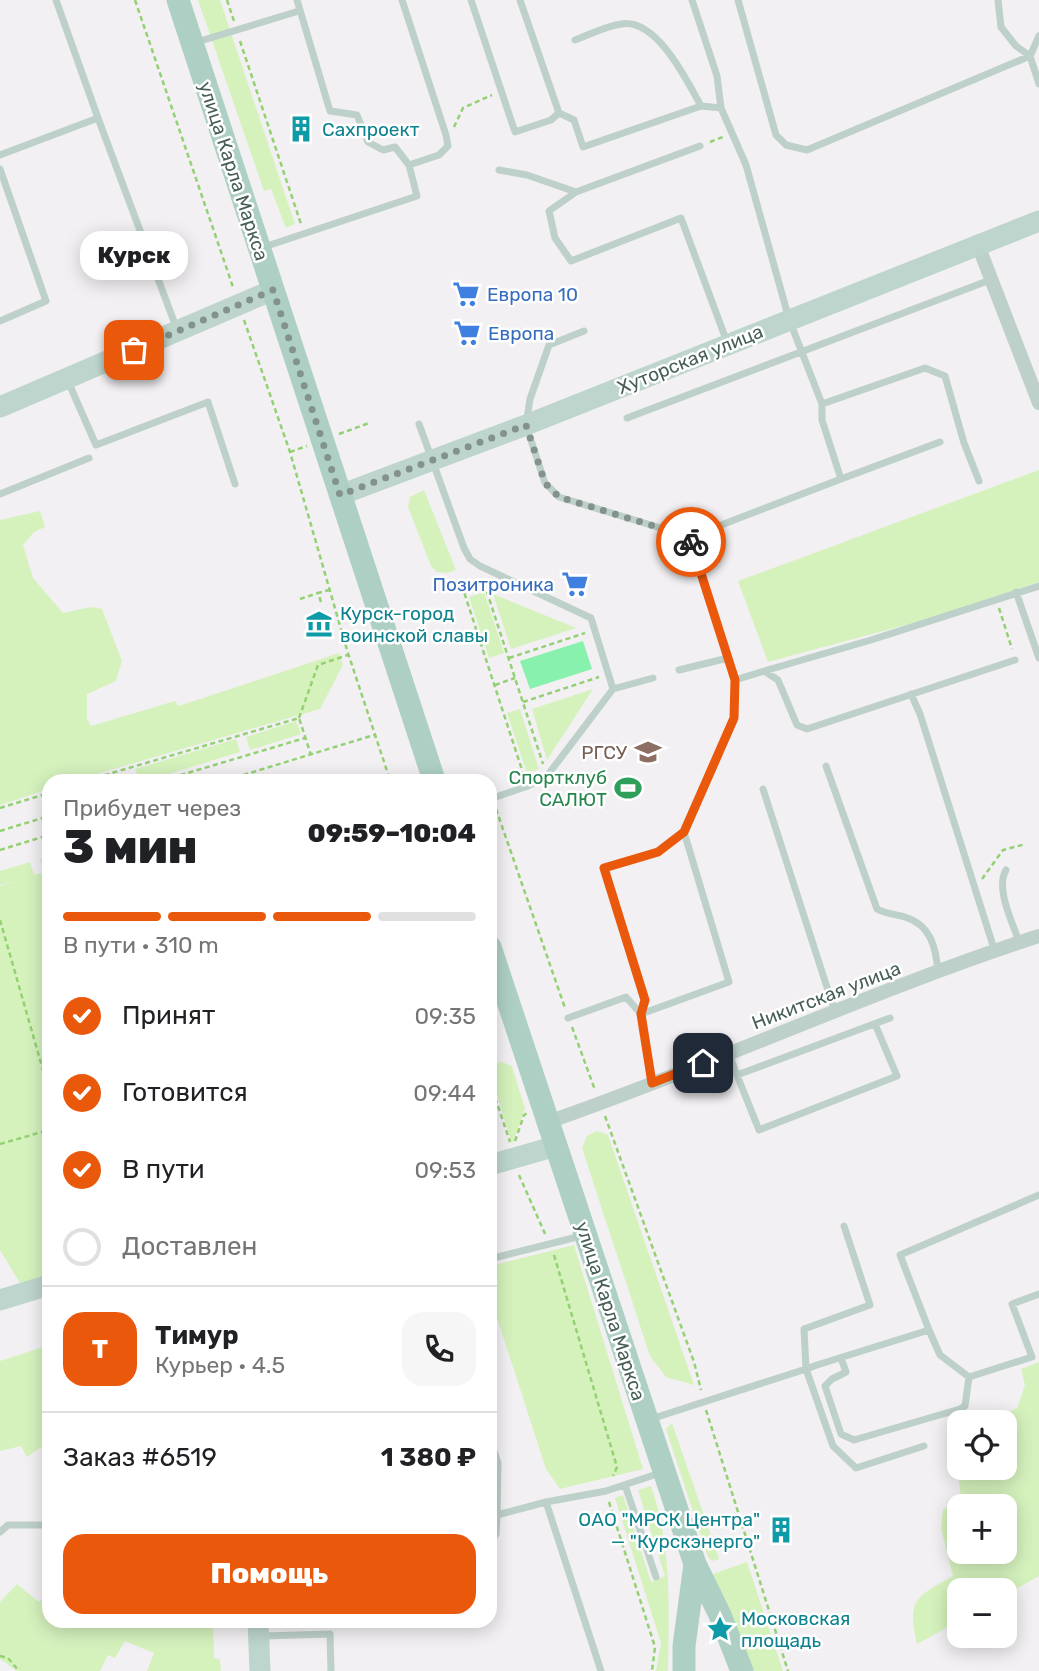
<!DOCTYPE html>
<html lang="ru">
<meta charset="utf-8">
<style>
body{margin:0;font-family:Rubik,sans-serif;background:#f6f6f6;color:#202124;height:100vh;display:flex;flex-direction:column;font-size:26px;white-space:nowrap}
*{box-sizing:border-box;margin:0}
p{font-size:23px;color:#757577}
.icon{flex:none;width:38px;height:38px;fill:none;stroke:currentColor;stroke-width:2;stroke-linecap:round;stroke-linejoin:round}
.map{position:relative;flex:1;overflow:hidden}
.sheet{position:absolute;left:42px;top:774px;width:455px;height:854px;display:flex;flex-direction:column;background:#fff;border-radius:21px;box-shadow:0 4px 18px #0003}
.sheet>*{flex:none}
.buttons{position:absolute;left:947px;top:1410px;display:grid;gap:14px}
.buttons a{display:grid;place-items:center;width:70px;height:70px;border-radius:14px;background:#fff;box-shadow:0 4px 18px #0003;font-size:35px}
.pin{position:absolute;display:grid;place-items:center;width:60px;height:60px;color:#fff;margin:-30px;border-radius:14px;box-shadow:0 4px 10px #0006}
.courier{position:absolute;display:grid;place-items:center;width:70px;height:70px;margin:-35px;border:5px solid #ea580c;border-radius:50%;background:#fff;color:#222;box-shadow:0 2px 9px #0007}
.bubble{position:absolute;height:49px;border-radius:21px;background:#fff;box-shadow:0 4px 18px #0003;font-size:23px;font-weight:800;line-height:49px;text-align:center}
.summary em{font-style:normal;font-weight:800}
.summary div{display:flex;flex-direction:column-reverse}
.summary{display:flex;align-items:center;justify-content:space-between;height:119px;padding:0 21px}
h1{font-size:46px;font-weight:800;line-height:52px}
.bar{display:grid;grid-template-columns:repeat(4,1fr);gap:10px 7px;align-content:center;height:84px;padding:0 21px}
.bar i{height:9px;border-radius:5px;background:#e0e0e0}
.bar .on{background:#ea580c}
.bar p{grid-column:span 4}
.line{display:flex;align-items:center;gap:18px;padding:0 21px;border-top:2px solid #e0e0e0}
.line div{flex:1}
.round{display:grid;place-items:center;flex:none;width:74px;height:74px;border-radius:21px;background:#f6f6f6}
ol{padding:0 21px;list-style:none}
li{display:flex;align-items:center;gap:21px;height:77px}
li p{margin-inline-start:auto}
li .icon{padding:7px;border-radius:50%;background:#ea580c;color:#fff;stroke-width:4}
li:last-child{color:#757577}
li i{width:38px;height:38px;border:4px solid #e0e0e0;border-radius:50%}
.cta{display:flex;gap:14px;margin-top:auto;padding:14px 21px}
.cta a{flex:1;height:80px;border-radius:21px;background:#ea580c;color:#fff;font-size:28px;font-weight:800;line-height:80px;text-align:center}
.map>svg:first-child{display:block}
.green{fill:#d5f2bd;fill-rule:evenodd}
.water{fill:#88f1ad}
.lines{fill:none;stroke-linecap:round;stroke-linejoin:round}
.path{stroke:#93d173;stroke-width:2.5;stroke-dasharray:5 3.5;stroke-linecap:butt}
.lane{stroke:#bdd0c9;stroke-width:7}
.street{stroke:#bdd0c9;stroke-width:14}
.secondary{stroke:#bdd5cd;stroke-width:21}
.primary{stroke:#aed0c4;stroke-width:23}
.done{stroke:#83928d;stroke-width:7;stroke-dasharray:0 12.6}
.route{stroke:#ea580c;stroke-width:9}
.labels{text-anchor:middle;stroke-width:5;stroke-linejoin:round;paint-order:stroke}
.culture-label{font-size:19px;fill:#0d838f;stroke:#fff;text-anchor:start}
.street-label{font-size:19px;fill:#475f56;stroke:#fff}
.shop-label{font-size:19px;fill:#366cbe;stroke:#fff;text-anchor:start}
.education-label{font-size:19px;fill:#785e54;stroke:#fff;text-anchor:end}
.leisure-label{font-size:19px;fill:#27864d;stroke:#fff;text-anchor:end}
</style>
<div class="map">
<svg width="1039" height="1671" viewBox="0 0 1039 1671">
<rect width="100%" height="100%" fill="#f2f0f2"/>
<path class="green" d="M 198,0 L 220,0 L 295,224 L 286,228 L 271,189 L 264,191 Z
M 1039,470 L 1039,582 L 924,620 L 768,662 L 738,581 Z
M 424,490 L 456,570 L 447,573 L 437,572 L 431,566 L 408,507 L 410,497 Z
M 40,511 L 45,527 L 34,532 L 23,545 L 33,578 L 63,613 L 91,607 L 102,609 L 122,661 L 116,681 L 87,694 L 87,719 L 91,726 L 175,701 L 179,706 L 339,653 L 343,665 L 320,709 L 76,780 L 49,780 L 49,789 L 0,805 L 0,520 Z
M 484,592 L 504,653 L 489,658 L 469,597 Z
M 493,594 L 576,628 L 511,649 Z
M 593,689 L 547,760 L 532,709 Z
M 520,709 L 539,769 L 527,773 L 507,713 Z
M 296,721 L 301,734 L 250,750 L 246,737 Z
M 236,739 L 240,752 L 149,780 L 139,780 L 135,769 Z
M 49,857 L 49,1281 L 23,1288 L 0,1250 L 0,886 L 16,881 L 0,885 L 0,871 L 30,862 L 34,875 L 44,872 L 40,859 Z
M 502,1062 L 512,1066 L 525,1109 L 512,1144 L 490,1071 L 490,1064 Z
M 597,1131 L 608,1135 L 694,1385 L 666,1377 L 650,1356 L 582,1148 L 587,1136 Z
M 574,1245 L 643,1469 L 560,1489 L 546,1469 L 490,1296 L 490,1266 Z
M 49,1345 L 49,1442 L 27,1457 L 21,1446 L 0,1451 L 0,1361 Z
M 1039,1362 L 1039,1576 L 1005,1595 L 1004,1591 L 959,1591 L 959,1621 L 917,1644 C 907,1600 915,1597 953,1576 L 941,1528 L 943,1510 L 961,1497 L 958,1474 L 982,1471 L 982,1468 L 1004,1468 L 1004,1423 L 990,1423 L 1017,1408 L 1025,1385 L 1021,1369 ZM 959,1507 L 1004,1507 L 1004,1552 L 959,1552 Z
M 672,1423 L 719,1559 L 712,1561 L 708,1557 L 666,1429 Z
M 651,1486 C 672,1547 669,1607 668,1671 L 656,1671 L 661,1643 L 615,1498 L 623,1495 L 651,1582 L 665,1576 L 638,1490 Z
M 747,1562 L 783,1671 L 750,1671 L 713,1574 Z
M 17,1584 L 39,1602 L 49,1592 L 49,1620 L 213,1621 L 214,1658 L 220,1659 L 221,1671 L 147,1671 L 154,1653 L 125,1641 L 115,1658 L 108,1655 L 100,1671 L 17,1671 L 0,1659 L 0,1602 Z"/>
<path class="water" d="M 583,641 L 592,669 L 530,689 L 520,661 Z"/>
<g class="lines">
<path class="path" d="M 135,0 L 233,287
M 227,0 L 234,21
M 240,41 L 301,224
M 454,127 L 463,108 L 492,95
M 710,142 L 723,137
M 244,320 L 290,452 L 347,650 L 390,780
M 339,434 L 369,423
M 290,452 L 307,446
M 300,599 L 318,593
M 321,602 L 318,593 L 329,590
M 999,608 L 1012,649
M 509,658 L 585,633
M 495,685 L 515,678
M 523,702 L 599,677
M 299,718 L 318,665 L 348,655
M 524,776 L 464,592 L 485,586 L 543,764
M 88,780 L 299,718 L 311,755
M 164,780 L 305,738
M 227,780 L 374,735
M 0,808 L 49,793
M 496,809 L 565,1008
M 0,831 L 49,816
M 0,850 L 49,835
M 982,879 L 1003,850 L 1026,844
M 0,920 L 49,1091
M 572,1027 L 595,1090
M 490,1082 L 510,1142
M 605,1116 L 694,1362 L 701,1390
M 515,1141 L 524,1115 L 528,1113
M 0,1144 L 49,1130
M 519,1175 L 546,1236
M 554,1255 L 617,1467 L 613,1476
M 706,1410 L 788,1671
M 609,1502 L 655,1647 L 652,1671
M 0,1656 L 8,1658 L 19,1671"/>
<path class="lane" d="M 402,0 L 446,135 L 448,146 L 439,155 L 409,165
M 471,0 L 515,132 L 551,120 L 559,113
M 520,0 L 559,113 L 574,120 L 583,147 L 701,106 L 721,108 L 746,165 L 789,319 L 822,404 L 822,420 L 841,479 L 690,537
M 692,0 L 717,76 L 721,108
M 738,0 L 776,135 L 786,145 L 807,150 L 1030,56 L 1039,36
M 998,0 L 1001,27 L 1016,46 L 1030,56 L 1039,84
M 575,40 C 589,35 606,26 621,24 C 657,18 687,81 701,106
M 197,42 L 299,11
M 98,118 L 176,327
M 0,155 L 98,118 L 56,0
M 0,169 L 46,301 L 0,321
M 499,170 L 527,175 L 576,192 L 700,146
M 576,192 L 549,211 L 555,238 L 571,261 L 681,218 L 724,334
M 264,247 L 417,196 L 409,165 L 395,147 L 383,150 L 368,142 L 357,115 L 330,111 L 297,0
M 584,331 L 549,345 L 530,399 L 526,425 L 545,483 L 559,497 L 690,537 L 735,680 L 734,718 L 684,832 L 729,982 L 641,1014 L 652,1083
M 67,379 L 96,445 L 208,402 L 235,484
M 822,404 L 925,368 L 945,376 L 964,443 L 979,481
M 627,418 L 990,280
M 419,424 L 464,548 L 470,559 L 480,566 L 591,618 L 613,689 L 547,776 L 528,786 L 490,799
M 841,479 L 940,442
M 0,494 L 89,458
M 1016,592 L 1039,658
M 679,670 L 728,658
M 764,671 L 871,640 L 1039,586
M 735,680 L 764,671 L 778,680 L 797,725 L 807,729 L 1015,660
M 613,689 L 653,678
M 911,694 L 920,714 L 995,952
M 826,766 L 877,909 C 886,914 895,914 905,917 C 931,925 936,948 938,972
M 763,789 L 835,1012
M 1006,870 C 995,889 1013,923 1019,942
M 641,1014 L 644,1000 L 604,868 L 658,852 L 684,832
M 568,1018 L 626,997 L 641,1014
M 729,1054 L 737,1075 L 890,1018
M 737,1075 L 759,1130 L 897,1076 L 875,1024
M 490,1259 L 581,1236
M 929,1330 L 900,1255 L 1039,1195
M 841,1358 L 846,1372 L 832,1379 L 825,1386 L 841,1434 L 854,1440 L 960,1409 L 965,1406 L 969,1377 L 940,1355 L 929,1330 L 817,1365 L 806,1369 L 833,1446 L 856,1468 L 924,1446
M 969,1377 L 1032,1357 L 1012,1304 L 1039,1294
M 960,1409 L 965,1423
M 651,1419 L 806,1369 L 804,1329 L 870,1305 L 844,1226
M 490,1439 L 498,1463 L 497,1515 L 546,1502 L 606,1491 L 660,1473
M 625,1485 L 656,1577
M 546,1502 L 601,1671
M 0,1532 L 8,1525 L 49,1525
M 490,1544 L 496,1534 L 497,1515
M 263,1636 L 330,1634 L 331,1671"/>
<path class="street" d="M 978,245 L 1039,403
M 548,1122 C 713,1065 873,990 1039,936"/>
<path class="secondary" d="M 0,407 L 273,290
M 340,495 L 526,425 L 1039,221
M 490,1165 L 556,1146
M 0,1300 L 49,1285
M 258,1620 L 260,1671"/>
<path class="primary" d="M 178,0 L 434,780
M 490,947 L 695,1564 L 720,1615 L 742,1671
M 684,1671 L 684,1646 L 695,1564"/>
</g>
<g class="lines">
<path class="done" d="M 134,350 L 273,290 L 340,495 L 526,425 L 545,483 L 559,497 L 690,537 L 691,542"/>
<path class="route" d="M 691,542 L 735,680 L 734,718 L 684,832 L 658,852 L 604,868 L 645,1000 L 641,1014 L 652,1083 L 703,1063"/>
</g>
<defs>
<g id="building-bare" transform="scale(2.1)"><path d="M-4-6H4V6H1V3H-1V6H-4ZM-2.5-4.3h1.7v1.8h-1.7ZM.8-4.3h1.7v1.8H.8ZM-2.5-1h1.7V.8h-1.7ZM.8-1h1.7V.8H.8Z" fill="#0f9aa8" stroke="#fff" stroke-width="2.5" paint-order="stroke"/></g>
<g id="supermarket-bare" transform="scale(2.1)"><path d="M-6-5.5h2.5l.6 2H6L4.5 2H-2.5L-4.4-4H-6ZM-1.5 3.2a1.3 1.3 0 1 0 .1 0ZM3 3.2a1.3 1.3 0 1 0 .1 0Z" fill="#3f7fe0" stroke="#fff" stroke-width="2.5" paint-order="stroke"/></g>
<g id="museum-bare" transform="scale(2.1)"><path d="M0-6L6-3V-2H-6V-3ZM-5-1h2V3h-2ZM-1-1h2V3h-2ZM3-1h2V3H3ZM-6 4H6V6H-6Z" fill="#0f9aa8" stroke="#fff" stroke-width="2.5" paint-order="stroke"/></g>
<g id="university-bare" transform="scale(2.1)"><path d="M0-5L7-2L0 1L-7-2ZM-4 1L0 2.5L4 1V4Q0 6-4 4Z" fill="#8d6e63" stroke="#fff" stroke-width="2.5" paint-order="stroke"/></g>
<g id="stadium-bare" transform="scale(2.1)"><path d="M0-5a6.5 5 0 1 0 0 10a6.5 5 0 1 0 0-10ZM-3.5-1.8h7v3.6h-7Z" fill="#2e9e5b" stroke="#fff" stroke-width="2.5" paint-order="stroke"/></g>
<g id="sight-bare" transform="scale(2.1)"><path d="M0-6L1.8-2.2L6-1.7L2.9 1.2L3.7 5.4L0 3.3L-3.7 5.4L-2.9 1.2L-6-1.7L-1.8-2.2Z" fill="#0f9aa8" stroke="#fff" stroke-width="2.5" paint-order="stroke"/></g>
</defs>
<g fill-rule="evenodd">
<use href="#building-bare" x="301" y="129"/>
<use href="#supermarket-bare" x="466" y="294"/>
<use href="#supermarket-bare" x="467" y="333"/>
<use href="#supermarket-bare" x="575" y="584"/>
<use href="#museum-bare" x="319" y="624"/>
<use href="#university-bare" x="648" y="752"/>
<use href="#stadium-bare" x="628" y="788"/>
<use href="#building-bare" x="781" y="1530"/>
<use href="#sight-bare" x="720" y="1629"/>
</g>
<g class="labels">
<g class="culture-label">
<text x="322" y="136">Сахпроект</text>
<text x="340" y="620">Курск-город<tspan x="340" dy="22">воинской славы</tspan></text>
<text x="760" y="1526" text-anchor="end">ОАО "МРСК Центра"<tspan x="760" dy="22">— "Курскэнерго"</tspan></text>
<text x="741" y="1625">Московская<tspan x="741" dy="22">площадь</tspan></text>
</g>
<g class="street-label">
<text transform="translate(234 171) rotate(72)" y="7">улица Карла Маркса</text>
<text transform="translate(690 359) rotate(-22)" y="7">Хуторская улица</text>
<text transform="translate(826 995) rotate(-21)" y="7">Никитская улица</text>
<text transform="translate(611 1311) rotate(72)" y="7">улица Карла Маркса</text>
</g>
<g class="shop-label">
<text x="487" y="301">Европа 10</text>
<text x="488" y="340">Европа</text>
<text x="554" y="591" text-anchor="end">Позитроника</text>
</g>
<g class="education-label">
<text x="627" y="759">РГСУ</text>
</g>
<g class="leisure-label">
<text x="607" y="784">Спортклуб<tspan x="607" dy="22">САЛЮТ</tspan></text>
</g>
</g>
</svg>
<div class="buttons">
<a><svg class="icon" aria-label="locate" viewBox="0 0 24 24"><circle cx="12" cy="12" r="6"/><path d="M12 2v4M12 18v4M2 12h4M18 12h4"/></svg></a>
<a>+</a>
<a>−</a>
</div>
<div class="pin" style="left:134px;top:350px;background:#ea580c"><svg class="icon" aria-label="bag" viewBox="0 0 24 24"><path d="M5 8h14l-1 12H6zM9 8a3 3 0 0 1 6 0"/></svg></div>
<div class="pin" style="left:703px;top:1063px;background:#1f2937"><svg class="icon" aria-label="home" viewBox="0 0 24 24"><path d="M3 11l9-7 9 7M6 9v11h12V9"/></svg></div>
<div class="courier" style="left:691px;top:542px"><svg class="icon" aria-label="bike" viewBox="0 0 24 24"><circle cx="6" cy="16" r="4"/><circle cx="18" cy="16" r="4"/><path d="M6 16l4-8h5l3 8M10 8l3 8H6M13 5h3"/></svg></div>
<div class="bubble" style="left:80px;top:231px;width:108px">Курск</div>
<section class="sheet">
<div class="summary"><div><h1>3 мин</h1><p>Прибудет через</p></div><em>09:59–10:04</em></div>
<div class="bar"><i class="on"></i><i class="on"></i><i class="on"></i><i></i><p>В пути · 310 m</p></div>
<ol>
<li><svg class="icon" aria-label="check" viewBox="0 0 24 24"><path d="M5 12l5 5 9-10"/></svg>Принят<p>09:35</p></li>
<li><svg class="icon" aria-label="check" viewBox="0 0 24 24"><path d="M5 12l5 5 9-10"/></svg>Готовится<p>09:44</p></li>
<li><svg class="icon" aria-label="check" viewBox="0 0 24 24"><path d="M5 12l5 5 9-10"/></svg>В пути<p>09:53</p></li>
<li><i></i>Доставлен</li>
</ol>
<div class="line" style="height:126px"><b class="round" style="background:#ea580c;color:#fff">Т</b><div><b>Тимур</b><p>Курьер · 4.5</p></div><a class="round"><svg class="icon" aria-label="phone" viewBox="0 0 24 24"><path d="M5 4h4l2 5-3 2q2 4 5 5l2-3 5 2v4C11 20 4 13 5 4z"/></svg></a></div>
<div class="line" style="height:91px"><div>Заказ #6519</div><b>1 380 ₽</b></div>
<div class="cta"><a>Помощь</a></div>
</section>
</div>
